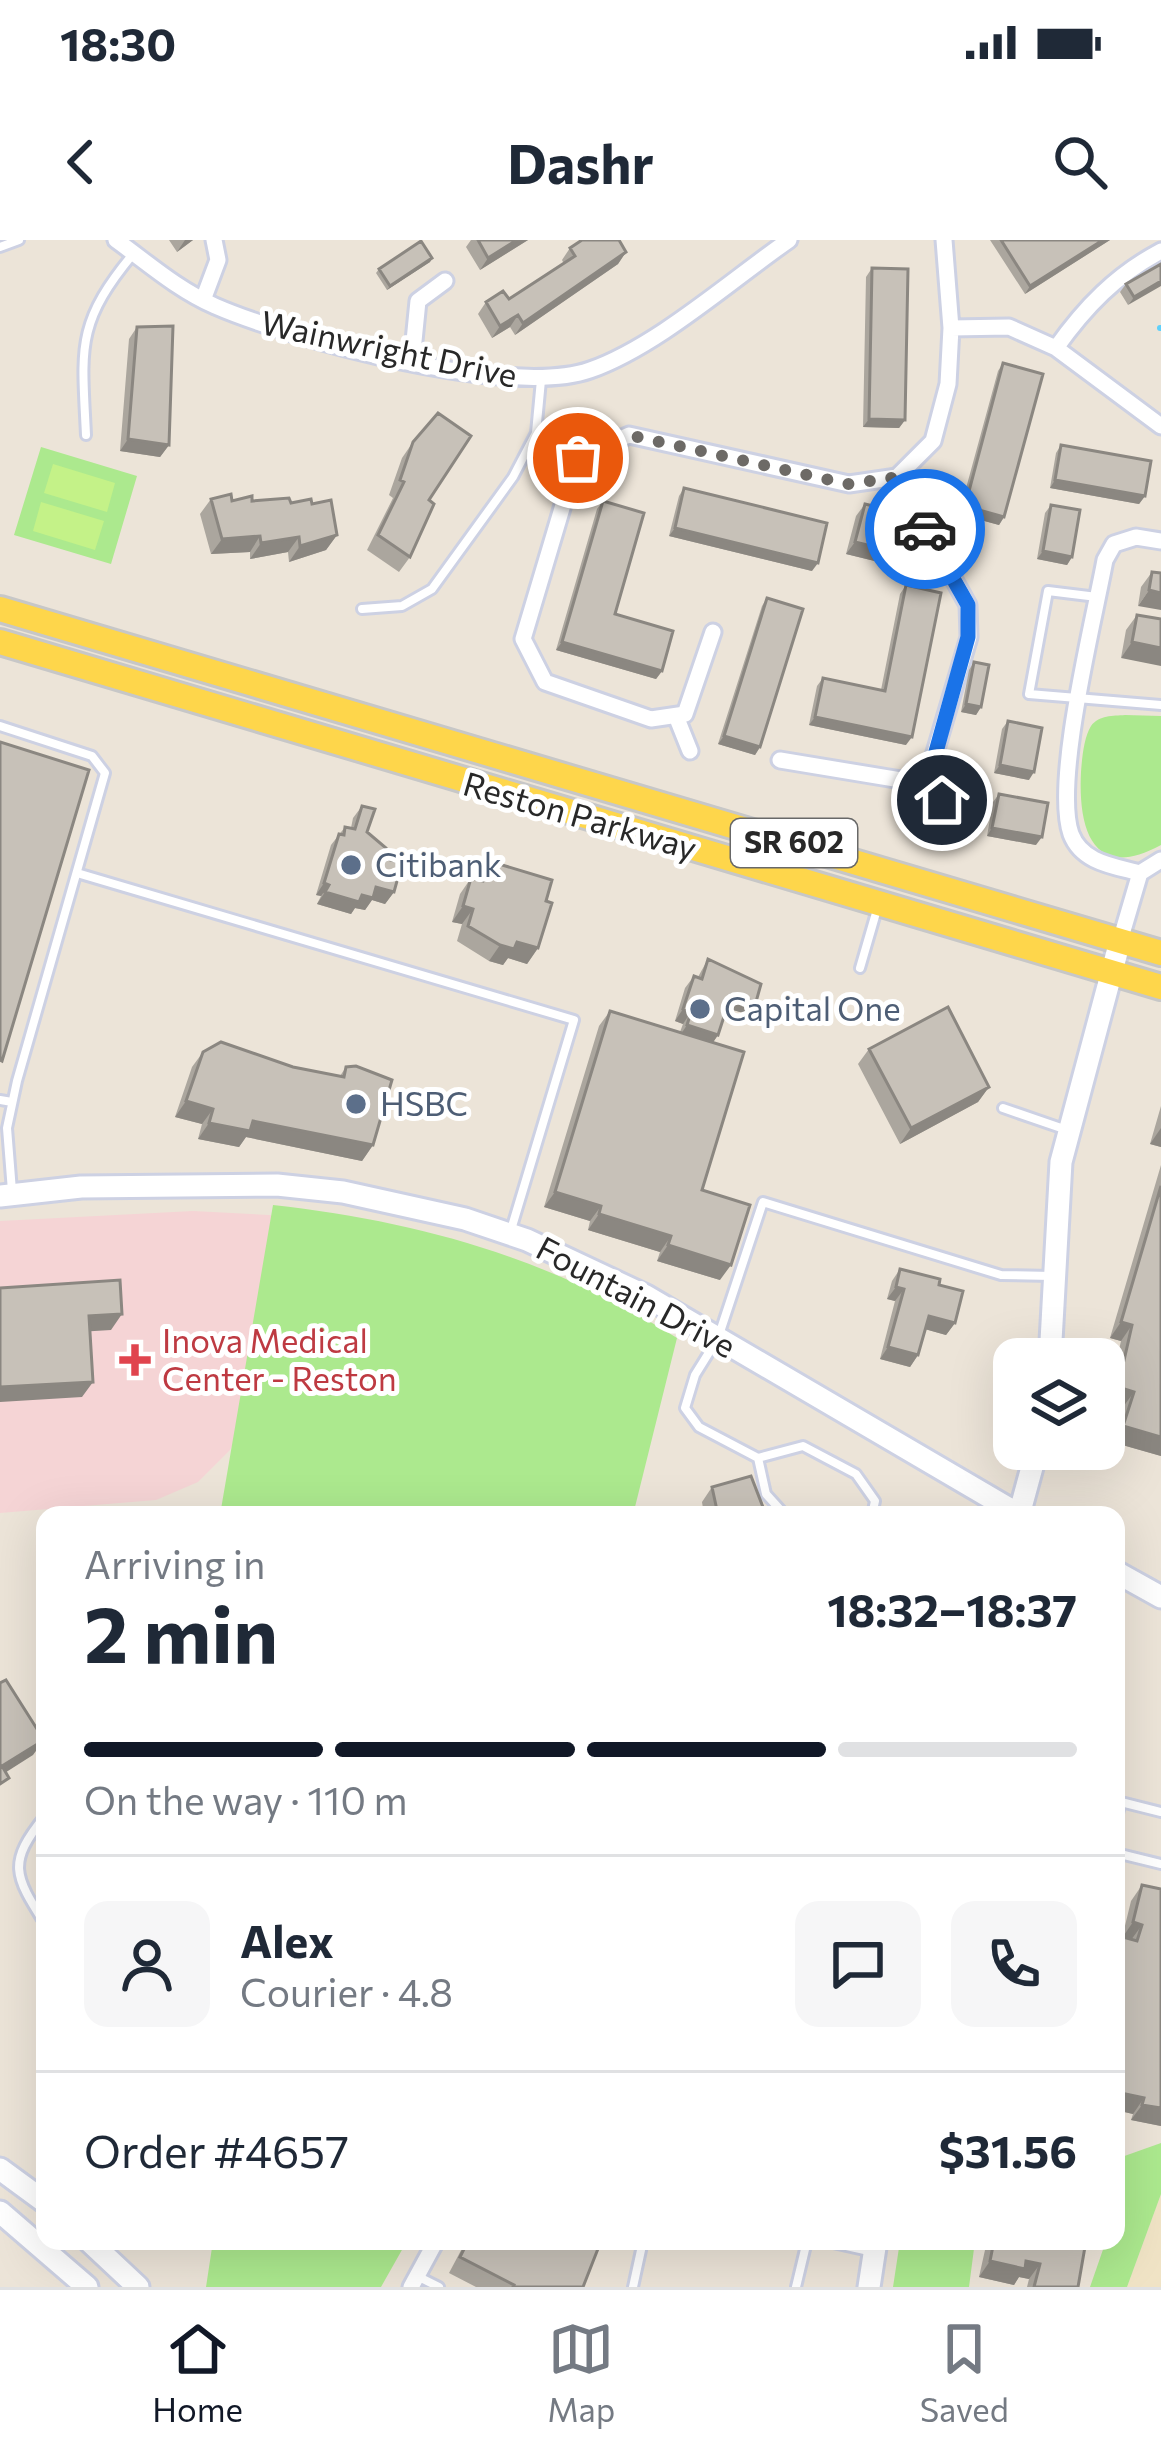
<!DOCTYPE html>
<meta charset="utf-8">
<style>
body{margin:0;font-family:Commissioner,sans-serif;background:#f6f6f7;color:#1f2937;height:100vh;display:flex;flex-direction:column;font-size:45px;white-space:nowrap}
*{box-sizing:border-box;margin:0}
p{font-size:39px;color:#747a83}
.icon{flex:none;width:66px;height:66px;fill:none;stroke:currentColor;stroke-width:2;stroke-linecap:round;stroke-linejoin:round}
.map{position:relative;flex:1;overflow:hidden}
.drawer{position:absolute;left:36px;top:1266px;width:1089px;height:744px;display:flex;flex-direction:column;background:#fff;border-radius:24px;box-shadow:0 12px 48px #0002}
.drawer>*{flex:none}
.buttons{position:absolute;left:993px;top:1098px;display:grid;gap:24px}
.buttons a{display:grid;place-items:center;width:132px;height:132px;border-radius:24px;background:#fff;box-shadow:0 12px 48px #0002;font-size:60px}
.pin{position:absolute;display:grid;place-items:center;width:102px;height:102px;color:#fff;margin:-51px;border:6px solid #fff;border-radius:50%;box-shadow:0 3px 12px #0007}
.courier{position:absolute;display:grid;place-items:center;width:120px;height:120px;margin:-60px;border:9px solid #1a73e8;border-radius:50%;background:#fff;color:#222;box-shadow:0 3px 15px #0007}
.head em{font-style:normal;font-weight:700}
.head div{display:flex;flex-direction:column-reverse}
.head{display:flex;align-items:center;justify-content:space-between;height:204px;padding:0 48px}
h1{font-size:78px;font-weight:700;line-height:90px}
.bar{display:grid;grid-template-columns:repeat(4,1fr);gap:18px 12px;align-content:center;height:144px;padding:0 48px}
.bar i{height:15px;border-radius:9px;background:#e0e1e3}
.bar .current{background:#111827}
.bar p{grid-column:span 4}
.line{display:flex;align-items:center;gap:30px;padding:0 48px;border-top:3px solid #e0e1e3}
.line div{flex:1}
.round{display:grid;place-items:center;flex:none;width:126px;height:126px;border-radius:24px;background:#f6f6f7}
.status{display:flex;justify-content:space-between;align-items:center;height:84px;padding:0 60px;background:#fff;direction:ltr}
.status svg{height:33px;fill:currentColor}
header{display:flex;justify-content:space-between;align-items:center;height:156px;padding:0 48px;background:#fff;font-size:54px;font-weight:700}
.dock{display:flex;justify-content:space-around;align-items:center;height:168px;border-top:3px solid #e0e1e3;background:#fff;font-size:33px;color:#747a83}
.dock a{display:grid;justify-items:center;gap:6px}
.dock .current{color:#111827}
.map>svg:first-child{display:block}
.education{fill:#f0e3c5}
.medical{fill:#f5d4d5}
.green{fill:#ace98e}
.pitch{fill:#c4f288}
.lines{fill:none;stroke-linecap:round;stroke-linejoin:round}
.stream{stroke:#5fd0fa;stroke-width:6}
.lane-casing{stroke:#cdd1e3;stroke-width:14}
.street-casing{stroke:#cdd1e3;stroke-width:21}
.secondary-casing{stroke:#cdd1e3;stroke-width:27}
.primary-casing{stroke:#c7c7c7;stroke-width:30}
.lane{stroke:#fff;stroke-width:8}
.street{stroke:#fff;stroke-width:15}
.secondary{stroke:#fff;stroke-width:21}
.primary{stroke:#fed64b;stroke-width:24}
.wall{fill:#aba69e}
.shaded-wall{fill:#8b8781}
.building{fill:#c7c1b8;stroke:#8b8781;stroke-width:3}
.done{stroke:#6d6a66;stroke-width:12;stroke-dasharray:0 21.6}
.route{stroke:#1a73e8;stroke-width:15}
.service-dot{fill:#5c6f8a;stroke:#fff;stroke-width:4.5}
.health-dot{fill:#e0444e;stroke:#fff;stroke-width:4.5}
.labels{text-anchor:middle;stroke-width:10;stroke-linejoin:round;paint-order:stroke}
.shield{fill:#fff;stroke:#686868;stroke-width:3}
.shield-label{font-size:30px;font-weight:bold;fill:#282828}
.street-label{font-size:33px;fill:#282828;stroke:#fff}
.service-label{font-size:33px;fill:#4e5e75;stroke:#fff;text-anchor:start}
.health-label{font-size:33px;fill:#be3a42;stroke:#fff;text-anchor:start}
</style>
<div class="status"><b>18:30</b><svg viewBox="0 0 49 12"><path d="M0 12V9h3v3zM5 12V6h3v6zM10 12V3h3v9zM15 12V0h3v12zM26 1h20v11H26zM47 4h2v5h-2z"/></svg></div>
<header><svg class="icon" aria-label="back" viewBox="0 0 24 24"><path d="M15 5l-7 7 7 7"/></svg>Dashr<svg class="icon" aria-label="search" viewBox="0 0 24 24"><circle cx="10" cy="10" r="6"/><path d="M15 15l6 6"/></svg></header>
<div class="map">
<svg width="1161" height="2047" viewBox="0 0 1161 2047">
<rect width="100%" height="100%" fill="#ece4d8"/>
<path class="education" d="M 1161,1954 L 1161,2047 L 1127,2047 Z"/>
<path class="medical" d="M 193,971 L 288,976 L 262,1144 L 230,1210 L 198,1242 L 156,1260 L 0,1273 L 0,981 Z"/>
<path class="green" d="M 41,207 L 137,236 L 111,324 L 14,295 Z
M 1125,475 L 1161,476 L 1161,605 C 1093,642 1078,590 1081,532 C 1082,518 1084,497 1091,486 C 1099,475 1113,476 1125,475 Z
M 273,965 C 419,981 552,1019 677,1098 L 633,1275 L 220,1275 Z
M 1161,1903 L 1161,1954 L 1127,2047 L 1090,2047 L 1106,2001 L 1116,2001 L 1116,1919 Z
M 213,2001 L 407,2001 L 381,2047 L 206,2047 Z
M 900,2001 L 975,2001 L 969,2047 L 893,2047 Z"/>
<path class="pitch" d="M 53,224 L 115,243 L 107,272 L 44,253 Z
M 41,262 L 104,281 L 95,310 L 33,291 Z"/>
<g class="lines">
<path class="stream" d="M 1160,88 L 1161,88"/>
<g class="lane-casing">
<path id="lane" d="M 0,7 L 19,0
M 86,195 C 82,109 75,84 133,14
M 1097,357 L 1048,351 L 1029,454 L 1161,465
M 362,369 L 402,366 L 432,349 L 513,237 L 536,193 L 541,140
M 0,486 L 92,516 L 105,533 L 17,841 L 7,888 L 12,951
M 77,633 L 574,780 L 510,993
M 860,728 L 878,666
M 0,860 L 12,862
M 1003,868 L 1064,889
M 758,1218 L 699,1187 L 685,1168 L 695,1135 L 718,1098 L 763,962 L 1001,1035 L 1052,1036
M 758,1218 L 803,1206 L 856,1234 L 875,1261 L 872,1275
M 758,1218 L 766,1254 L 785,1275
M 45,1576 C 7,1623 14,1635 45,1684
M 1116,1581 L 1121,1562 L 1161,1572
M 1116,1613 L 1161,1624
M 824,2001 L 869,2011
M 419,2037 L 439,2047
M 633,2047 L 643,2001
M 796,2047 L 807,2001"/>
</g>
<g class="street-casing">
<path id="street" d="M 116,0 C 149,24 177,49 215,66 C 293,100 511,158 590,130 C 656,107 730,41 789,0
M 203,60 L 218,20 L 214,0
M 951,88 L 1009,87 L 1056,108 L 1161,186
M 1056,108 C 1085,67 1116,35 1161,11
M 412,121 L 418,61 L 445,41
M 897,237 L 968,365 L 969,397 L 931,526
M 713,392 L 685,474 L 651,479 L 545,442 L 523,399 L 577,218 L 629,195 L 849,244 L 897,237 L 933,201 L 948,144 L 951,88 L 944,0
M 676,476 L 690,511
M 780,520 L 907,541
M907 546a20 20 0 1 1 40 0a20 20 0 1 1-40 0Z
M 1140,633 C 1114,626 1082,623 1071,594 C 1053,542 1094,380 1105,320 L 1114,304 L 1136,297 L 1161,301
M 1120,701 L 1140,633 L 1161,620
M 411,2047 L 436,2001"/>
</g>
<g class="secondary-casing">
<path id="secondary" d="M 0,956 L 81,947 L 277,945 L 343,952 L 465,979 L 527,1000 L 646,1056 L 1020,1275
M 1050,1119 L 1061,922 L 1120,701
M 1019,1275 L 1037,1209
M 1116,1332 L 1161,1357
M 0,1929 L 45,1962
M 0,1972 L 87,2047
M 89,2001 L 138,2047
M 869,2047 L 876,2001"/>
</g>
<g class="primary-casing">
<path id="primary" d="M 0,369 L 1161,713
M 0,402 L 1161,747"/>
</g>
<use href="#lane" class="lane"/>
<use href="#street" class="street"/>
<use href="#secondary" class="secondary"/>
<use href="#primary" class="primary"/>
</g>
<path class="wall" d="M 169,0 L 193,0 L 177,12 Z
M 471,0 L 528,0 L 480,30 L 466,7 Z
M 990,0 L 1110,0 L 1025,54 Z
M 570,8 L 626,12 L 618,24 L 515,95 L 510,87 L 492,98 L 478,74 L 486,62 L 509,59 L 564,24 L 562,20 Z
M 432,18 L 430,22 L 387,50 L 376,33 L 379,29 Z
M 1161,24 L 1128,65 L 1120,52 L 1126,44 Z
M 872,28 L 905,180 L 899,188 L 863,187 L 866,37 Z
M 137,87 L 169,205 L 160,217 L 120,211 L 129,99 Z
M 1003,123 L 1004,277 L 999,285 L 959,274 L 998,131 Z
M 413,202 L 429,260 L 410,317 L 399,332 L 367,310 L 393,258 L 389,255 L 402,218 Z
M 1061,205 L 1145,256 L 1139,264 L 1050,248 L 1056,213 Z
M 684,248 L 812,331 L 669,296 L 679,256 Z
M 211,259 L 312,264 L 337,295 L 326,310 L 289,322 L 288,312 L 250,319 L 250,312 L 211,314 L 200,274 Z
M 603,261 L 615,374 L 662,431 L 656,439 L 556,410 L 597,269 Z
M 865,264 L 900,313 L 891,325 L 846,314 L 856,276 Z
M 1051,265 L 1072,317 L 1067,325 L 1037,319 L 1045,273 Z
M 1152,332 L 1161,333 L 1138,366 L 1141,347 Z
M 906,345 L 906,505 L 809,485 L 817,446 L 823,438 L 881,450 L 900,354 Z
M 767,358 L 760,507 L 755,515 L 718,504 L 762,366 Z
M 1137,375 L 1161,379 L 1121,418 L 1126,390 Z
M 974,422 L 981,467 L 976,475 L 961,472 L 969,430 Z
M 1008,481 L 1029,540 L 994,533 L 1002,489 Z
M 999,554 L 1036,605 L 987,596 L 993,562 Z
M 362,566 L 367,592 L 383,618 L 394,652 L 385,664 L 372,660 L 365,670 L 355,668 L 351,674 L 317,664 L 321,656 L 316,655 L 331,605 L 345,587 L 351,588 L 353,578 Z
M 489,621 L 546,661 L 538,708 L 527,724 L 508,718 L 503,725 L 489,721 L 457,701 L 462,684 L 452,682 L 460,654 L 471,638 L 477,640 Z
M 708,719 L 747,774 L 727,768 L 718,795 L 713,802 L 702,950 L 720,1040 L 657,1021 L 660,1012 L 588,990 L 590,981 L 544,967 L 599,786 L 610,771 L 680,792 L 683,784 L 675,781 L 685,748 L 694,736 L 698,737 Z
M 869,809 L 989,847 L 978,862 L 900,904 L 858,824 Z
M 203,812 L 340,836 L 346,827 L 373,905 L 362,921 L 246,897 L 239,907 L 198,899 L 202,884 L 175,877 L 192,827 Z
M 1161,866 L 1161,907 L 1150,904 Z
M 1161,925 L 1161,1216 L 1112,1202 L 1123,1167 L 1107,1163 L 1121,1101 L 1110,1098 Z
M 900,1029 L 939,1045 L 955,1083 L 946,1095 L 925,1089 L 918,1115 L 910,1127 L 880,1119 L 895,1061 L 887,1059 L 892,1041 Z
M 712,1247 L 766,1275 L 704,1275 L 702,1262 Z
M 1142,1645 L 1161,1886 L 1131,1880 L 1133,1874 L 1116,1870 L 1116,1707 L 1122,1698 L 1131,1661 Z
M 466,2001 L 601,2001 L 583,2047 L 476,2047 L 449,2033 Z
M 987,2001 L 1086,2001 L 1078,2047 L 1027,2047 L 1029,2039 L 1019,2037 L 1014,2045 L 979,2037 Z"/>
<path class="shaded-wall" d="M 185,0 L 193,0 L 177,12 Z
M 517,0 L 528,0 L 480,30 L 488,18 Z
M 1103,0 L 1110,0 L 1025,54 L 1030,46 Z
M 626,12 L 618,24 L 515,95 L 523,83 Z
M 432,18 L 430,22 L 387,50 L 390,46 Z
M 1161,41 L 1161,46 L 1128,65 L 1134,57 Z
M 518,75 L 510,87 L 492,98 L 500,86 Z
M 869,179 L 905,180 L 899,188 L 863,187 Z
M 128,199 L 169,205 L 160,217 L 120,211 Z
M 1055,240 L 1145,256 L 1139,264 L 1050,248 Z
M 965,266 L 1004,277 L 999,285 L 959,274 Z
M 675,288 L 818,323 L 812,331 L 669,296 Z
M 337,295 L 326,310 L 289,322 L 300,306 Z
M 260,296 L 250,312 L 211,314 L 222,299 Z
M 299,297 L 288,312 L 250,319 L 261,303 Z
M 855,302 L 900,313 L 891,325 L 846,314 Z
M 1043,311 L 1072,317 L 1067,325 L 1037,319 Z
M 1149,350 L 1161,353 L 1161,370 L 1138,366 Z
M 562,402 L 662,431 L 656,439 L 556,410 Z
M 1132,402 L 1161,408 L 1161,426 L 1121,418 Z
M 966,464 L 981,467 L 976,475 L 961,472 Z
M 815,477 L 912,497 L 906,505 L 809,485 Z
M 724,496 L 760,507 L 755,515 L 718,504 Z
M 1000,525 L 1034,532 L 1029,540 L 994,533 Z
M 992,588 L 1042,597 L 1036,605 L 987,596 Z
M 324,643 L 329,645 L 321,656 L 316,655 Z
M 376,647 L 394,652 L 385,664 L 372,660 L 365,670 L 355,668 L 351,674 L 317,664 L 325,652 L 362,655 Z
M 463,666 L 473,669 L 462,684 L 452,682 Z
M 517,702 L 538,708 L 527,724 L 508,718 L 503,725 L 489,721 L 500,705 Z
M 731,755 L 756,762 L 747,774 L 722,767 Z
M 683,769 L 691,772 L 683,784 L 675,781 Z
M 687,785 L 718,795 L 710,807 L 679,797 Z
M 989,847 L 978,862 L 900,904 L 911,888 Z
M 186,861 L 213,869 L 202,884 L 175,877 Z
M 253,881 L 373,905 L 362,921 L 246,897 L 239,907 L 198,899 L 209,883 Z
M 1161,888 L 1161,907 L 1150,904 Z
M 555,952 L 601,966 L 590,981 L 544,967 Z
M 599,974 L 671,996 L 660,1012 L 588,990 Z
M 668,1005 L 731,1025 L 720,1040 L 657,1021 Z
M 896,1047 L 904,1049 L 895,1061 L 887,1059 Z
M 122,1074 L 111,1090 L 78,1092 L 89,1076 Z
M 929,1076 L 955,1083 L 946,1095 L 921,1088 Z
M 1121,1082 L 1132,1085 L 1121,1101 L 1110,1098 Z
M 888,1107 L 918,1115 L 910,1127 L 880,1119 Z
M 93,1142 L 82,1157 L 0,1162 L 0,1147 Z
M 1118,1147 L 1134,1152 L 1123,1167 L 1107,1163 Z
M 1123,1186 L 1161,1197 L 1161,1216 L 1112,1202 Z
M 44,1500 L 33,1515 L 0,1536 L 2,1526 Z
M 1133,1682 L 1142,1685 L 1131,1700 L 1122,1698 Z
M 1116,1852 L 1144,1858 L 1133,1874 L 1116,1870 Z
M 1142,1865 L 1161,1868 L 1161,1886 L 1131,1880 Z
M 990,2021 L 1026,2021 L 1040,2024 L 1029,2039 L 1019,2037 L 1014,2045 L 979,2037 Z"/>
<path class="building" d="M 478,0 L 517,0 L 488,18 Z
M 582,0 L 619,0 L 626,12 L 523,83 L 518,75 L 500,86 L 486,62 L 503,51 L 509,59 L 575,16 L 570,8 Z
M 1001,0 L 1103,0 L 1030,46 Z
M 421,1 L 432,18 L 390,46 L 379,29 Z
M 1161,24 L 1161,41 L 1134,57 L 1126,44 Z
M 872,28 L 908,29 L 905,180 L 869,179 Z
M 173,86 L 169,205 L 128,199 L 137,87 Z
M 1003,123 L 1043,134 L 1004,277 L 965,266 Z
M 438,173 L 471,196 L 429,260 L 434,264 L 410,317 L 378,295 L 404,242 L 400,240 L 413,202 Z
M 1061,205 L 1151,221 L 1145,256 L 1055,240 Z
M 684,248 L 827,283 L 818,323 L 675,288 Z
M 231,254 L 232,261 L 252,256 L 252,261 L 289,258 L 291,263 L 311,259 L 312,264 L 331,260 L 337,295 L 300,306 L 299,297 L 261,303 L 260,296 L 222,299 L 211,259 Z
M 603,261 L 644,273 L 615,374 L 673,391 L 662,431 L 562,402 Z
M 865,264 L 909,275 L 900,313 L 855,302 Z
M 1051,265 L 1080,270 L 1072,317 L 1043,311 Z
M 1152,332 L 1161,333 L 1161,353 L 1149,350 Z
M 906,345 L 941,353 L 912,497 L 815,477 L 823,438 L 885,451 Z
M 767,358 L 803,369 L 760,507 L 724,496 Z
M 1137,375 L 1161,379 L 1161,408 L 1132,402 Z
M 974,422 L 989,425 L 981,467 L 966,464 Z
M 1008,481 L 1042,488 L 1034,532 L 1000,525 Z
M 0,502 L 89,530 L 2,821 L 0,820 Z
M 999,554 L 1048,563 L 1042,597 L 992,588 Z
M 362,566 L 375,569 L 367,592 L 386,608 L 383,618 L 402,623 L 394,652 L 376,647 L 373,658 L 362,655 L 359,662 L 325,652 L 329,645 L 324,643 L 339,594 L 344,595 L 345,587 L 355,589 Z
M 489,621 L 552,640 L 546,661 L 552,663 L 538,708 L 517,702 L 514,709 L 500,705 L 468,686 L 473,669 L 463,666 L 471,638 L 483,641 Z
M 708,719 L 761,744 L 756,762 L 731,755 L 718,795 L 687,785 L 691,772 L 683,769 L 694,736 L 702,739 Z
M 948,767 L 989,847 L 911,888 L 869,809 Z
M 610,771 L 744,812 L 702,950 L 750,965 L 731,1025 L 668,1005 L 671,996 L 599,974 L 601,966 L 555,952 Z
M 221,802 L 293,827 L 344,837 L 346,827 L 356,826 L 392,840 L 373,905 L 253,881 L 250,891 L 209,883 L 213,869 L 186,861 L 203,812 Z
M 1161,946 L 1161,1197 L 1123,1186 L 1134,1152 L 1118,1147 L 1132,1085 L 1121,1082 Z
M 900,1029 L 940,1039 L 939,1045 L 963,1051 L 955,1083 L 929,1076 L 918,1115 L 888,1107 L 904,1049 L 896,1047 Z
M 120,1040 L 122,1074 L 89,1076 L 93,1142 L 0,1147 L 0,1048 Z
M 751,1236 L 766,1275 L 718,1275 L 712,1247 Z
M 6,1440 L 44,1500 L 2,1526 L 9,1538 L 0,1544 L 0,1443 Z
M 1142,1645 L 1161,1649 L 1161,1868 L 1142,1865 L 1144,1858 L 1116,1852 L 1116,1771 L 1123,1697 L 1137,1701 L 1142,1685 L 1133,1682 Z
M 468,2001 L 601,2001 L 583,2047 L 513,2047 L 514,2045 L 460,2017 Z
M 994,2001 L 1086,2001 L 1078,2047 L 1034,2047 L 1040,2024 L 1026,2021 L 1025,2029 L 990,2021 Z"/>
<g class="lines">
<path class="done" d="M 578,218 L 629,195 L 848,244 L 898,237 L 925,289"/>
<path class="route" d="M 925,289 L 968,365 L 968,397 L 932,526 L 946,539 L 942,560"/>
</g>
<g class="service-dot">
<circle cx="351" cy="625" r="12"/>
<circle cx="700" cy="769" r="12"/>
<circle cx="356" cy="864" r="12"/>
</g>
<path class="health-dot" d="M129 1102h12v12h12v12h-12v12h-12v-12h-12v-12h12z"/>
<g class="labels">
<rect class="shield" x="731" y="579" width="126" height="48" rx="9"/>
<g class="shield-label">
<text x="794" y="613">SR 602</text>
</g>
<g class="street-label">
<text transform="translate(389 109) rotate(12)" y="12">Wainwright Drive</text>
<text transform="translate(580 576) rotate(16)" y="12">Reston Parkway</text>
<text transform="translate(636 1057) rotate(28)" y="12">Fountain Drive</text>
</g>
<g class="service-label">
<text x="375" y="637">Citibank</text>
<text x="724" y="781">Capital One</text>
<text x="380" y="876">HSBC</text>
</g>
<g class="health-label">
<text x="162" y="1113">Inova Medical<tspan x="162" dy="38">Center - Reston</tspan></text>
</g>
</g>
</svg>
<div class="buttons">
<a><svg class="icon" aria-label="layers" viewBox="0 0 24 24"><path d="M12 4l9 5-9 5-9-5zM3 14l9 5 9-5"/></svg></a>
</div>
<div class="pin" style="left:578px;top:218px;background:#ea580c"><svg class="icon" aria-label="bag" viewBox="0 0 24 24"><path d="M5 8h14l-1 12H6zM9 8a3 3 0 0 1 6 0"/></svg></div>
<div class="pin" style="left:942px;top:560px;background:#1f2937"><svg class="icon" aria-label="home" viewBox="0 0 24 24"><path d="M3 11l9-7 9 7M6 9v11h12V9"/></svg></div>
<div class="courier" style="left:925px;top:289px"><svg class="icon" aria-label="car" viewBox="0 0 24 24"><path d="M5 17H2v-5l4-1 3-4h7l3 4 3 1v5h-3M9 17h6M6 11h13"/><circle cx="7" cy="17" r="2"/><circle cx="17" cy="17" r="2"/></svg></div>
<section class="drawer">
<div class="head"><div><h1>2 min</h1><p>Arriving in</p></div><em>18:32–18:37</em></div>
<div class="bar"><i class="current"></i><i class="current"></i><i class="current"></i><i></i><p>On the way · 110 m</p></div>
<div class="line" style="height:216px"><a class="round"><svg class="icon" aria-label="person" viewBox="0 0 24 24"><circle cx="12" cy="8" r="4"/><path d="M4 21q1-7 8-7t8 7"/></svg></a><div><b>Alex</b><p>Courier · 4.8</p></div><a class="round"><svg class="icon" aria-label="chat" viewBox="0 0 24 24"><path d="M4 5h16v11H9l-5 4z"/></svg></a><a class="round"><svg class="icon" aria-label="phone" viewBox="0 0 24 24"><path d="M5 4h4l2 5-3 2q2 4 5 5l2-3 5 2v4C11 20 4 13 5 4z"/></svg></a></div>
<div class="line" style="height:156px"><div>Order #4657</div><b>$31.56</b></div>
</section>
</div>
<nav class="dock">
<a class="current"><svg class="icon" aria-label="home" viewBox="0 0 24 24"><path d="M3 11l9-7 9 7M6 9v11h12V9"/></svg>Home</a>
<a><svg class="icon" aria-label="map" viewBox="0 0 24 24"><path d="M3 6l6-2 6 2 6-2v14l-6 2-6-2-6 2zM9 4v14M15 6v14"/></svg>Map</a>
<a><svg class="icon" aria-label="saved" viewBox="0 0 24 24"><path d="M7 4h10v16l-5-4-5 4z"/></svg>Saved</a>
</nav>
